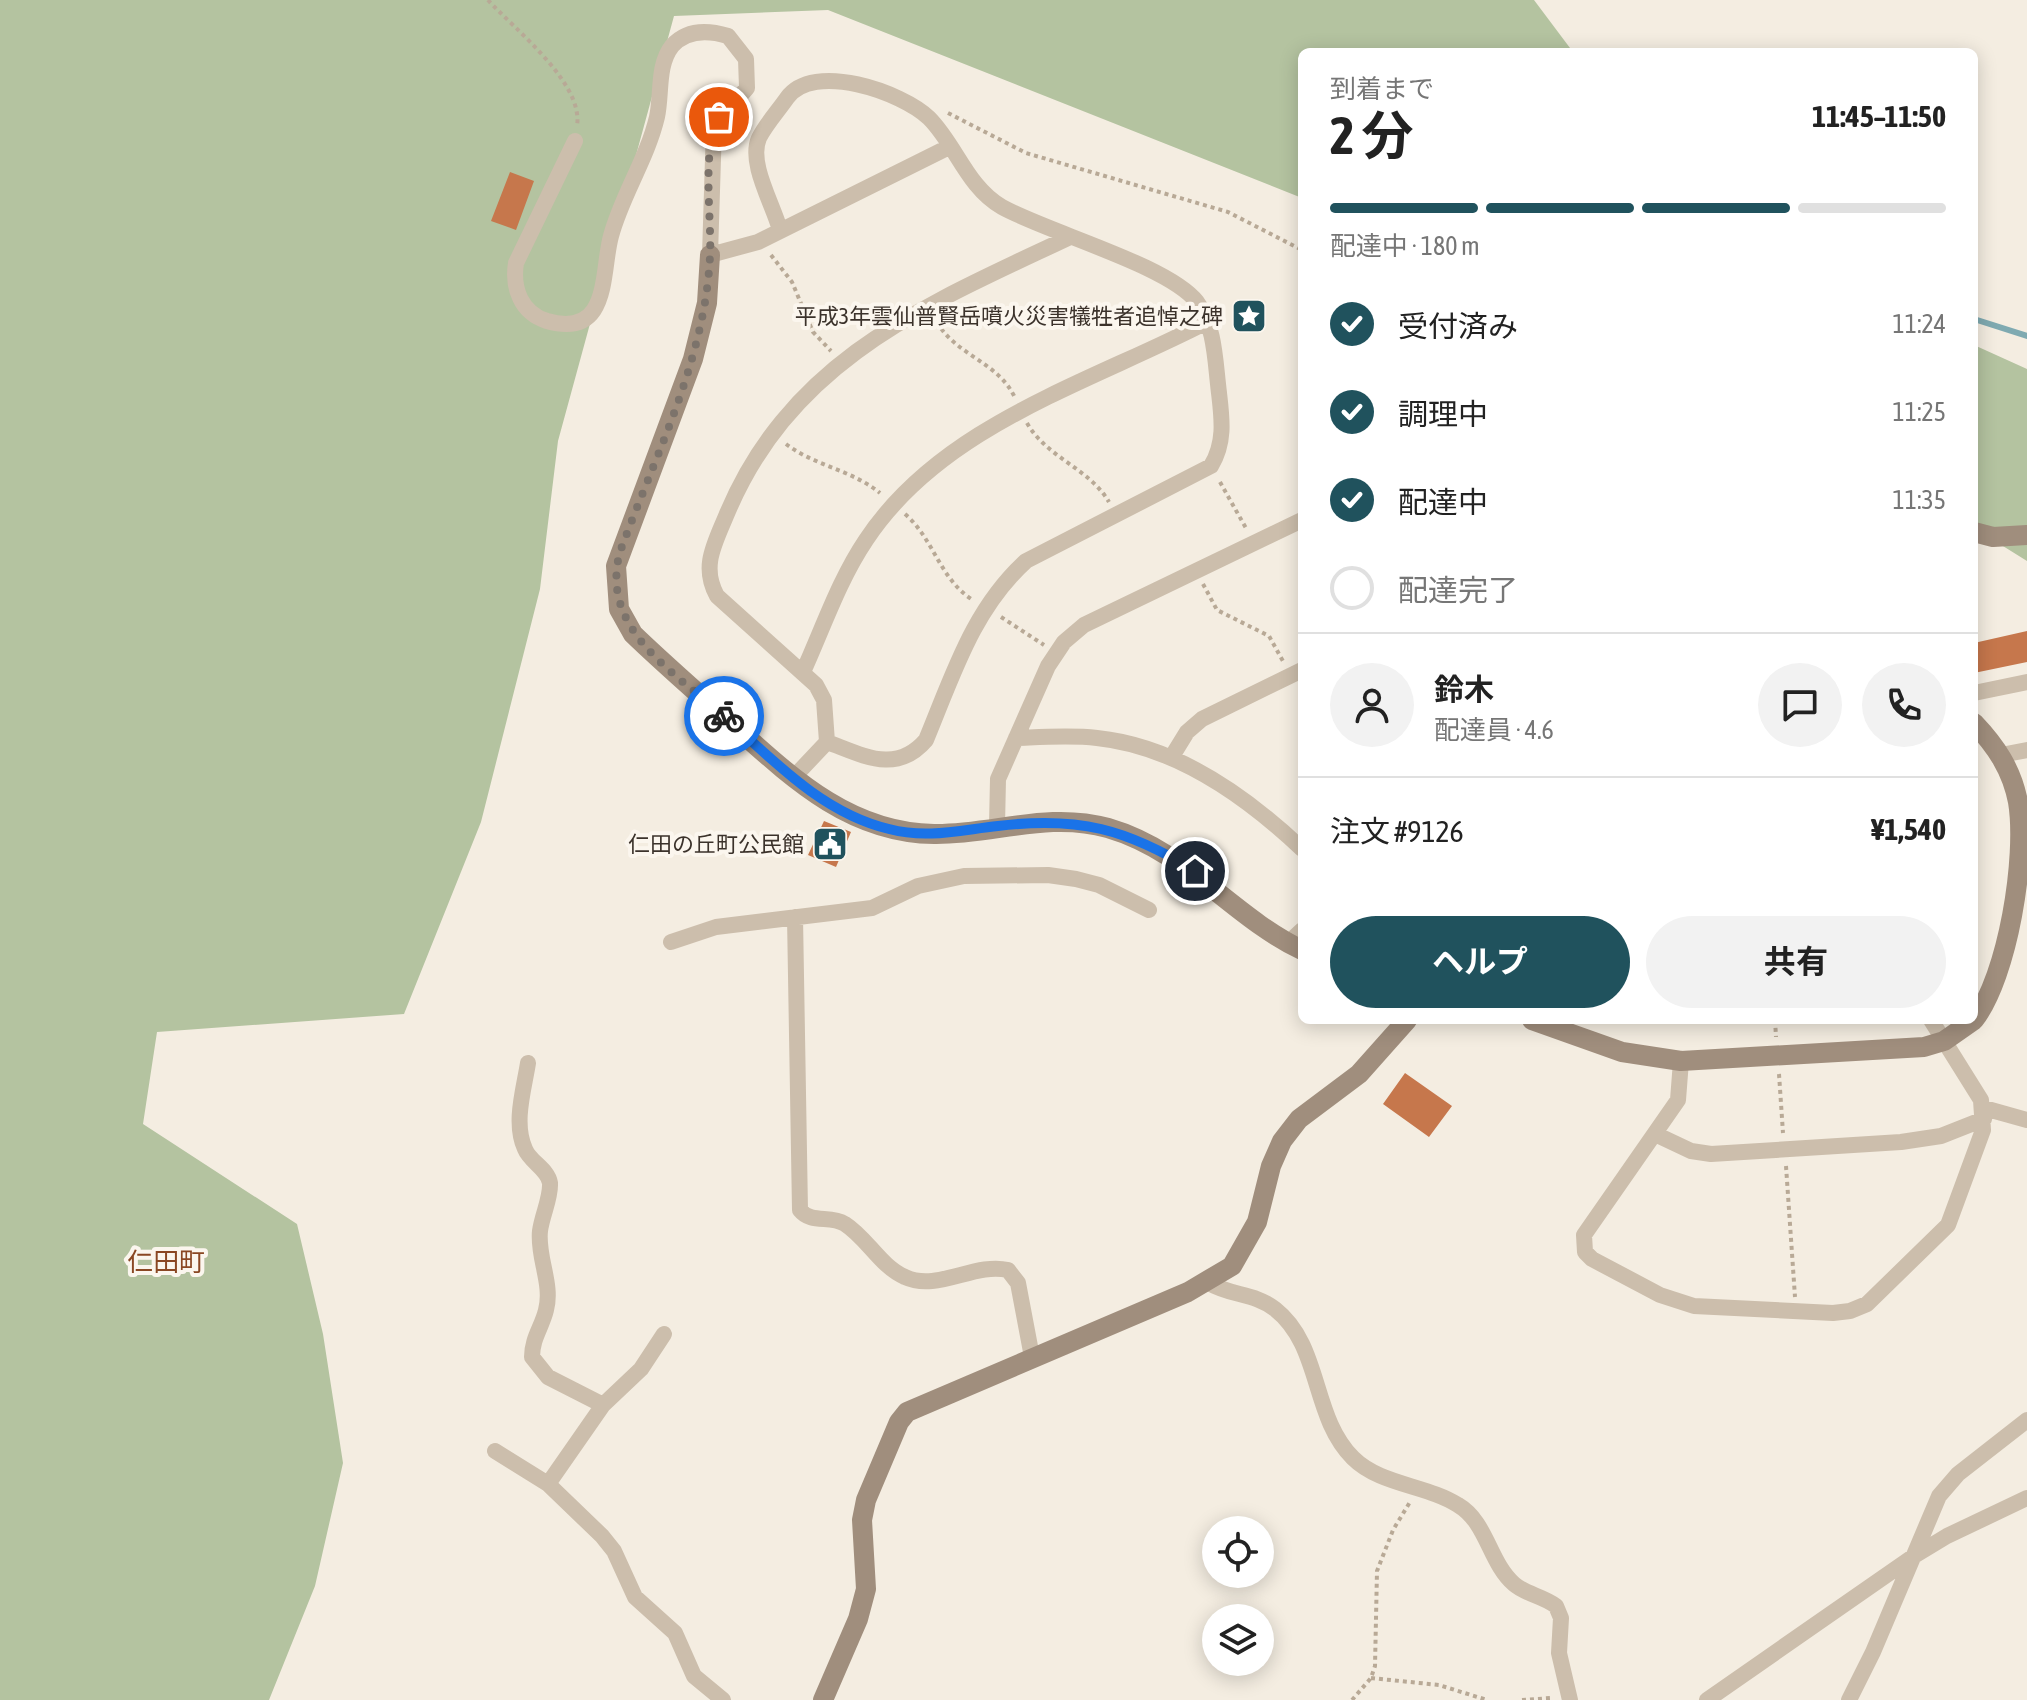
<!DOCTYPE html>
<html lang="ja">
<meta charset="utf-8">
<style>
body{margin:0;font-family:"Asap Condensed","Noto Sans JP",sans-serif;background:#f2f2f2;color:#222;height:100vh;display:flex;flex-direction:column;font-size:30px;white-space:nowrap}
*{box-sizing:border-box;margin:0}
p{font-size:26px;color:#767676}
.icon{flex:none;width:44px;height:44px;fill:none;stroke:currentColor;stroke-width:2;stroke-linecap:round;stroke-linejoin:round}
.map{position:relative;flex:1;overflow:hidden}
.sheet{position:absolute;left:1298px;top:48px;width:680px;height:976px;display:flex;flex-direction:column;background:#fff;border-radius:12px;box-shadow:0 4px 20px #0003}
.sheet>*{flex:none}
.fabs{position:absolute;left:1202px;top:1516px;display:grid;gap:16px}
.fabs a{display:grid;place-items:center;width:72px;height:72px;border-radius:50%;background:#fff;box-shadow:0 4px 20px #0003;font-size:40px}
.pin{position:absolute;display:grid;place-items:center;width:68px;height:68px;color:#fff;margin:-34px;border:4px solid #fff;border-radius:50%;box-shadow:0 2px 8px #0007}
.courier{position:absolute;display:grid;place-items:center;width:80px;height:80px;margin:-40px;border:6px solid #1a73e8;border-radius:50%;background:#fff;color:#222;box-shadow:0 2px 10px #0007}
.headline em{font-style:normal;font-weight:700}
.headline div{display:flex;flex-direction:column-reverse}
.headline{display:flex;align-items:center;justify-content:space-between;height:136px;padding:0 32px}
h1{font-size:52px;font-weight:700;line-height:60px}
.bar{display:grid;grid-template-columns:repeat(4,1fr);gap:12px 8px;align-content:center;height:96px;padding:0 32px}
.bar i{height:10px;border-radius:6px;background:#e0e0e0}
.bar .on{background:#20525d}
.bar p{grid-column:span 4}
.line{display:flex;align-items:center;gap:20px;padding:0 32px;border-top:2px solid #e0e0e0}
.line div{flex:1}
.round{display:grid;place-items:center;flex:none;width:84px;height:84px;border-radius:42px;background:#f2f2f2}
ol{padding:0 32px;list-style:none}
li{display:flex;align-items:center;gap:24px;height:88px}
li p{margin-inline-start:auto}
li .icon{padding:8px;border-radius:50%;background:#20525d;color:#fff;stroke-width:4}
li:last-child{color:#767676}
li i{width:44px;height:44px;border:4px solid #e0e0e0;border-radius:50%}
.cta{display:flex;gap:16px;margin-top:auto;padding:16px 32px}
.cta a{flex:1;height:92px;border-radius:48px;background:#20525d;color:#fff;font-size:32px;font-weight:700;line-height:92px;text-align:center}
.cta a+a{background:#f2f2f2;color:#222}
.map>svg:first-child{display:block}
.green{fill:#b4c3a0}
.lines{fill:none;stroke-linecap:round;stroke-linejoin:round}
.stream{stroke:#7faab1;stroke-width:6}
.building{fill:#c6774c}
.path{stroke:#b8a996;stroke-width:4;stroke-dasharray:4 4;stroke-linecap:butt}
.street{stroke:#ccbeac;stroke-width:16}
.secondary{stroke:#a08e7d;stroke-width:20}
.done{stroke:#7c736b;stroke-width:8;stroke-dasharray:0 14.4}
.route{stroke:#1a73e8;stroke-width:10}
.labels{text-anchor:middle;stroke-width:8;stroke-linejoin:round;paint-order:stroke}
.poi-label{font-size:22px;fill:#3b322b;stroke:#fbf6ee;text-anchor:end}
.quarter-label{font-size:26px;fill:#8a4723;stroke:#fbf6ee}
</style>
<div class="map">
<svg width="2027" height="1700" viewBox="0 0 2027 1700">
<rect width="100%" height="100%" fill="#f4ede1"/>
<path class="green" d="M 0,0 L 1534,0 L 1573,52 L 1302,52 L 1302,198 L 828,10 L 674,16 L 558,441 L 540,589 L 481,822 L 404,1014 L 157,1032 L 143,1124 L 297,1224 L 323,1334 L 343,1463 L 315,1586 L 269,1700 L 0,1700 Z
M 1974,345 L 2027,369 L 2027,561 L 1974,528 Z"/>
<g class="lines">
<path class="stream" d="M 1974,319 L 2027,336"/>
</g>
<path class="building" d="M 510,172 L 534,181 L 516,230 L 491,221 Z
M 2027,631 L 2027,662 L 1974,673 L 1974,643 Z
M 824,821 L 851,832 L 836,867 L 808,855 Z
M 1405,1073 L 1452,1106 L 1429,1137 L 1383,1104 Z"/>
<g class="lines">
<path class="path" d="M 488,0 C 514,29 584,83 577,126
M 948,113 L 1026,153 L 1228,212 L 1302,250
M 771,255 L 792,282 L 813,332 L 831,351
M 937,322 C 955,355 999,362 1015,398
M 1027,423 C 1047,458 1089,468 1109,502
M 786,444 C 815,466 852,470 880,493
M 1220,482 L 1247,530
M 905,514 C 934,539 940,580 973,600
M 1203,584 L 1217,610 L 1269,636 L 1284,663
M 1001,617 L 1044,645
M 1775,1020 L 1776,1037
M 1779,1074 L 1783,1133
M 1786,1166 L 1795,1297
M 1371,1678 L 1439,1685 L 1487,1700
M 1352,1700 L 1371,1678 L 1375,1666 L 1377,1571 L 1393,1530 L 1410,1502
M 1522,1700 L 1551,1698"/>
<path class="street" d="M 575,141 L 516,263 C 512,288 521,313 547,321 C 611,339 601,272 611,236 C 622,195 647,159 657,117 C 662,94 657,65 672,46 C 687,29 708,30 728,36 L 746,59 L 747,88 L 714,126 L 710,255 L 758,242 L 949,147
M 780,230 C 773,204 748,163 759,138 C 766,124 778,111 787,98 C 813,61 902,92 929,118 C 956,145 967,187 1002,207 C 1049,233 1168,265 1197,302 C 1214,325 1215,357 1218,384 C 1221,413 1227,440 1211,466 L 1026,561 C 973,609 953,675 926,740 C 896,775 863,755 827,742
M 803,672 C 823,628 839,580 866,540 C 942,425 1089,383 1207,322
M 1974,693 L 2027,682
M 1016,738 C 1043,737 1071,735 1097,738 C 1176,746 1246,796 1302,849
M 2001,755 L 2027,750
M 1171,758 L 1187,732 L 1202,719 L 1302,670
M 793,778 L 827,742 L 824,700 L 816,685 L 717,596 C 701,567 714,545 726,516 C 791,359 926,305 1068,238
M 997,826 L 998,779 L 1048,666 L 1064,642 L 1084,625 L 1302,520
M 795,917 L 800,1210 C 811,1224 830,1215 845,1224 C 867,1238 881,1267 905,1277 C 937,1292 975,1262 1008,1270 L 1018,1283 L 1032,1357
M 671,942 L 716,927 L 872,908 L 918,886 L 964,876 L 1048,875 L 1076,879 L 1099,885 L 1149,910
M 1288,943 L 1302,930
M 1681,1061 L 1678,1100 L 1584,1235 L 1585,1252 L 1592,1259 L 1660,1295 L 1694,1306 L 1833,1313 L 1850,1311 L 1867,1304 L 1948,1225 L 1983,1130 L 1981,1100 L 1931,1020
M 528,1063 C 524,1089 513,1123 525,1149 C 530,1162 548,1169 550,1183 C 551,1198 542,1215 540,1231 C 537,1257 553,1284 546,1310 C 542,1327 532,1338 532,1357 L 548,1377 L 603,1405
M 1984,1108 L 2027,1120
M 1655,1134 L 1691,1151 L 1711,1154 L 1901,1142 L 1941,1136 L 1984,1119
M 1209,1283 C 1231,1296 1255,1293 1275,1309 C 1322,1346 1311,1416 1353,1458 C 1380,1485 1427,1485 1458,1505 C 1487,1522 1489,1562 1514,1584 C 1525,1594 1543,1596 1556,1606 L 1561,1618 L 1559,1653 L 1570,1700
M 495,1451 L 548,1484 L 602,1536 L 614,1551 L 635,1597 L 675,1633 L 694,1676 L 723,1700
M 548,1484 L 603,1405 L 641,1369 L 664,1334
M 1707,1700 L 1914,1556 L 1947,1536 L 2027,1498
M 1849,1700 L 1873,1652 L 1939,1496 L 1958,1474 L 2027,1420"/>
<path class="secondary" d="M 710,255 L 707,303 L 693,359 L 616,566 L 619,609 L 633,634 C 665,665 699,694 732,724 C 791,777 849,833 934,834 C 993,835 1047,811 1108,828 C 1187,851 1231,916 1302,950
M 1974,532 L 1993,537 L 2027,535
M 1974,723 C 1996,746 2012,770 2018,802 C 2027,857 2008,976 1974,1020
M 1532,1020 L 1622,1052 L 1681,1061 L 1924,1047 L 1944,1041 L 1974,1020
M 823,1700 L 858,1619 L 866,1589 L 862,1520 L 866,1500 L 899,1422 L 907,1412 L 1188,1292 L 1232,1266 L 1257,1222 L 1271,1166 L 1282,1141 L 1299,1119 L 1359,1074 L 1407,1020"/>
</g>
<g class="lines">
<path class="done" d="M 719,117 C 701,148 712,219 710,256 C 705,361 655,455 620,552 C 599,629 674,672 724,716"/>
<path class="route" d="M 724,716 C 773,760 822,813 889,829 C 927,839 960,830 998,826 C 1078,816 1127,829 1195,871"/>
</g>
<defs>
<g id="sight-square" transform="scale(1.8)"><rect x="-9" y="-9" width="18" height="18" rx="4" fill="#20525d" stroke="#fbf6ee"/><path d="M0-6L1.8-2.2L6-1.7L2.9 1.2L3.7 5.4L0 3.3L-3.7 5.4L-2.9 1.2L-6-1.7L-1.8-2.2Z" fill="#fff"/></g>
<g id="civic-square" transform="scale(1.8)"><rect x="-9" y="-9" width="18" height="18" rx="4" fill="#20525d" stroke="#fbf6ee"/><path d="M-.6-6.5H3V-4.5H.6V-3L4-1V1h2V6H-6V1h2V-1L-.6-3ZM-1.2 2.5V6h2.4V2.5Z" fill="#fff"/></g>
</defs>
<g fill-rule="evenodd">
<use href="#sight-square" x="1249" y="316"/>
<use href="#civic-square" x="830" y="844"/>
</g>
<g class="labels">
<g class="poi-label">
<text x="1223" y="324">平成3年雲仙普賢岳噴火災害犠牲者追悼之碑</text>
<text x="804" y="852">仁田の丘町公民館</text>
</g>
<g class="quarter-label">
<text x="166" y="1271">仁田町</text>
</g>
</g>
</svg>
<div class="fabs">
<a><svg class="icon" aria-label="locate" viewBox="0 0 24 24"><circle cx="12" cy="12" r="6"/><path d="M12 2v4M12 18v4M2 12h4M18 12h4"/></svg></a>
<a><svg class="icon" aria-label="layers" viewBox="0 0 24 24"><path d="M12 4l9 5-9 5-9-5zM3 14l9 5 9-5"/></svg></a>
</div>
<div class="pin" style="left:719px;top:117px;background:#ea580c"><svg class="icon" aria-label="bag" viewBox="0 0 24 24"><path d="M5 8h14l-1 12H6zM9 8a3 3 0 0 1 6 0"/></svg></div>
<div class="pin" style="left:1195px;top:871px;background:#1f2937"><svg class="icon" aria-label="home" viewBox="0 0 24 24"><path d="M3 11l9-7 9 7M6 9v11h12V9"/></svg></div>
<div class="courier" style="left:724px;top:716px"><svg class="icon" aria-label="bike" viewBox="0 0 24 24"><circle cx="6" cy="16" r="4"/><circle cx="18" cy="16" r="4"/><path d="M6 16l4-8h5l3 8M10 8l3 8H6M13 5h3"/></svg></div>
<section class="sheet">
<div class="headline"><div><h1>2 分</h1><p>到着まで</p></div><em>11:45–11:50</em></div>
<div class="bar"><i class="on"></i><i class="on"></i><i class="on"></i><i></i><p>配達中 · 180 m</p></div>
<ol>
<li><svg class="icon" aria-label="check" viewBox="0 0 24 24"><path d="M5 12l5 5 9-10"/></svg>受付済み<p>11:24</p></li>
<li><svg class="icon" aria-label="check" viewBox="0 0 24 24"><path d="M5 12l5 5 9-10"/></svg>調理中<p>11:25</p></li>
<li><svg class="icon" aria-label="check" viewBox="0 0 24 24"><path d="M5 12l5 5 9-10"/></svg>配達中<p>11:35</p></li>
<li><i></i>配達完了</li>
</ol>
<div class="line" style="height:144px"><a class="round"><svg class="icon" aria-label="person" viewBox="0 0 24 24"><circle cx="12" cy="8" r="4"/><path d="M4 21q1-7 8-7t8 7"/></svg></a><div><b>鈴木</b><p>配達員 · 4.6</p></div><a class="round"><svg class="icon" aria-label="chat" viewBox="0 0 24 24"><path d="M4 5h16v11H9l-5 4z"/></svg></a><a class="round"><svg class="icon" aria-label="phone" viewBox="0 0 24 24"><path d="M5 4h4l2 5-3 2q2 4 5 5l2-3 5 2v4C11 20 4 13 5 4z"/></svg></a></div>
<div class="line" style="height:104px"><div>注文 #9126</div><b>¥1,540</b></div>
<div class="cta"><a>ヘルプ</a><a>共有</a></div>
</section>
</div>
